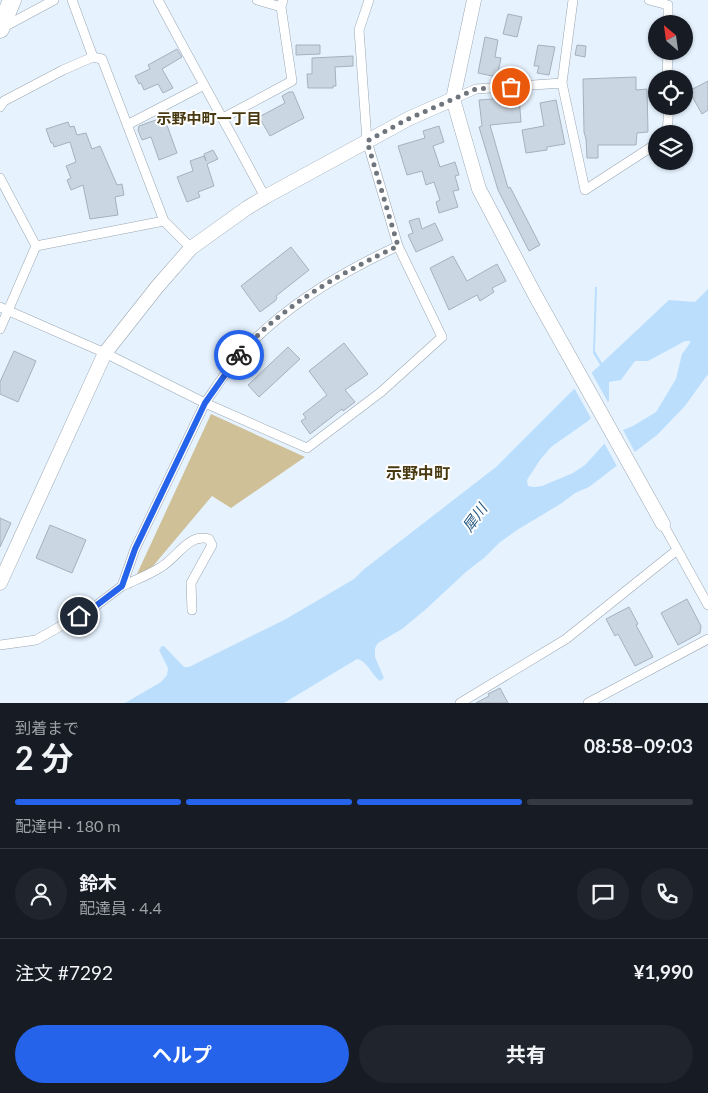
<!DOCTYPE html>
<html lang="ja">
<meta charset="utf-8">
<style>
body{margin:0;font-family:Lato,"Noto Sans JP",sans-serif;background:#20242c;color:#f1f3f6;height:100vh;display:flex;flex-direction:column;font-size:19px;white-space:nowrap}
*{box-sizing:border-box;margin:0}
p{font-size:16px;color:#9ea1a6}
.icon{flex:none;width:28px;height:28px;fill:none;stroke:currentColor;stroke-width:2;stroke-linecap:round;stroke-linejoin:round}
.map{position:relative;height:703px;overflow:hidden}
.details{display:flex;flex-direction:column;background:#171b24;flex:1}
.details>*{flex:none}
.needle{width:32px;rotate:331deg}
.fabs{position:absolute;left:648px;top:15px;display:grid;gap:10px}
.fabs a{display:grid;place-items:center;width:45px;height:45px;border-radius:50%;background:#171b24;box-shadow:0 1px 4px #0004;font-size:25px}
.pin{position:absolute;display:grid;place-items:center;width:42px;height:42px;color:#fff;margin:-21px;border:2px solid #fff;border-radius:50%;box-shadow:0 1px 5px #0007}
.courier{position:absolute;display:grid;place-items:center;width:50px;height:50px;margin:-25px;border:4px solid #2563eb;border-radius:50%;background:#fff;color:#222;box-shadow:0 1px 6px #0007}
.summary em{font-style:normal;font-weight:700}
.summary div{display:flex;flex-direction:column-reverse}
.summary{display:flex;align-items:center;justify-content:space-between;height:85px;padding:0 15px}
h1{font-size:32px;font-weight:700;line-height:38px}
.bar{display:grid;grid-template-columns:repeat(4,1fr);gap:8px 5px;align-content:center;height:60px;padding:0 15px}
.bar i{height:6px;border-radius:4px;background:#363941}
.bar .active{background:#2563eb}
.bar p{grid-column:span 4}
.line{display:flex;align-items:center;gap:12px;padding:0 15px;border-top:1px solid #363941}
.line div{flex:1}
.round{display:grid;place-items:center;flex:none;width:52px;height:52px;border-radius:26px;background:#20242c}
.action{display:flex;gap:10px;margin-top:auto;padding:10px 15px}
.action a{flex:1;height:58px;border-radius:30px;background:#2563eb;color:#fff;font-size:20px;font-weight:700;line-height:58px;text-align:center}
.action a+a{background:#20242c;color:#f1f3f6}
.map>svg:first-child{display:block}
.green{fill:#d0c098}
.water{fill:#bbdefd;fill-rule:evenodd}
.pier{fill:#e6f3ff}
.building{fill:#cad6e1;stroke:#a6b1bd}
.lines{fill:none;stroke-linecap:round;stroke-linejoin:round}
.street-casing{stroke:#9aa6b1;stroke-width:10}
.secondary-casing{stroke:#9aa6b1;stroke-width:15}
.highway-casing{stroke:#9aa6b1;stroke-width:19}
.street{stroke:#fff;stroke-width:9}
.secondary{stroke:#fff;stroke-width:14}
.highway{stroke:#fff;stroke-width:18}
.done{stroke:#6e757c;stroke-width:5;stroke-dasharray:0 9}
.route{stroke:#2563eb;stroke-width:6}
.labels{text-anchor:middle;stroke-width:4;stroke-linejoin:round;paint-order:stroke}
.neighbourhood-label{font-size:15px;font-weight:bold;fill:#483910;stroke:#fefefe}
.water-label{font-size:15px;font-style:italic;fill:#295b85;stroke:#fefefe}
.quarter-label{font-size:16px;font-weight:bold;fill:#483910;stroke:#fefefe}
</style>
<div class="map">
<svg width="708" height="703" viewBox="0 0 708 703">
<rect width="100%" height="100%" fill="#e6f3ff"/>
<path class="green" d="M 211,414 L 305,457 L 231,508 L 212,496 L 148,572 L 130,589 Z"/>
<path class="water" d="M 595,287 L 597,287 L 595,351 L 602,363 L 669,300 L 695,302 L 708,289 L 708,374 L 685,406 L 657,435 L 589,487 L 575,493 L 562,503 L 517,530 L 499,543 L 484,558 L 467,571 L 425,610 L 402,629 L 378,643 L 375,648 L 375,657 L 384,678 L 380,681 C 372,675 367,661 357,659 L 284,703 L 125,703 L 161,682 L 167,675 L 168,668 L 159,650 L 161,648 L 160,647 L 164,646 L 184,667 L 189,667 L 286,619 L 354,579 L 363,570 L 496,467 L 574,389 L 600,365 L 593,353 ZM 685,341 L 690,341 L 690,343 L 682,354 L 676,379 L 656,412 L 633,426 L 623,430 L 605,443 L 585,465 L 573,473 L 542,486 L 534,487 L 528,486 L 527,480 L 540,460 L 551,447 L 588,421 L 609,401 L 609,382 L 621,380 L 635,361 L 648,361 Z"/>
<path class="pier" d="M 590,370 L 609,404 L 592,420 L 573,386 Z
M 622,428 L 636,454 L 618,468 L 603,441 Z"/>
<path class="building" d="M 508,14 L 522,17 L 517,37 L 503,34 Z
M 485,37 L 498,40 L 495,57 L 501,58 L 497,77 L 478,73 Z
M 296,45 L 320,45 L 320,54 L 296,55 Z
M 538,45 L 555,47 L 549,75 L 537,73 L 539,66 L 534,66 Z
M 577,45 L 586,46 L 585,57 L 575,55 Z
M 177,49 L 182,57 L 162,69 L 173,88 L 163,93 L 158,84 L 144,90 L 141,83 L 139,84 L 135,76 L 150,69 L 148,65 Z
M 353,56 L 353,66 L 335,67 L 336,86 L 333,86 L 333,88 L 308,88 L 307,74 L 312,74 L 312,58 Z
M 636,77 L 636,90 L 647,89 L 648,132 L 637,133 L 636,145 L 598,145 L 598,158 L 587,158 L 586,139 L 584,132 L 583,79 Z
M 708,81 L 708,110 L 702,114 L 689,91 Z
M 289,92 L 293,92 L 304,118 L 270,136 L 259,117 L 285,103 L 282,96 Z
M 519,97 L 521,122 L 490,125 L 508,188 L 510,187 L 540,245 L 529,251 L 498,190 L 479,127 L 482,126 L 479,100 Z
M 556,100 L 565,144 L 547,147 L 547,150 L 526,153 L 522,130 L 544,126 L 540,103 Z
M 164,117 L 177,153 L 159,160 L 151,137 L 142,140 L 138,130 L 139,126 Z
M 68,122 L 70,127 L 74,126 L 77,135 L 86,133 L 92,149 L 100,146 L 117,185 L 122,184 L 124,195 L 115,197 L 118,215 L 90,219 L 83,185 L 71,190 L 67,180 L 71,178 L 66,166 L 76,162 L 70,142 L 54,147 L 53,143 L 51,143 L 46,129 Z
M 439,126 L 444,142 L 433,146 L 440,167 L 455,162 L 459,175 L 455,176 L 459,190 L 453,191 L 458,207 L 439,213 L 436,202 L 440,200 L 434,182 L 426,185 L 422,171 L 407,175 L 398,146 L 425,138 L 423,131 Z
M 213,150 L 218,159 L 207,164 L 214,186 L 198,192 L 200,197 L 187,202 L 177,177 L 193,171 L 190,161 L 204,156 L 206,161 L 204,154 Z
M 419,218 L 422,229 L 435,223 L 443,240 L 416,252 L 408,235 L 413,233 L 409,221 Z
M 291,247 L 309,270 L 276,296 L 277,298 L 275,301 L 260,312 L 241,286 Z
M 453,256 L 467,281 L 497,264 L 506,281 L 492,288 L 494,292 L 480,301 L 477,295 L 449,310 L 430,268 Z
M 344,343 L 368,374 L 345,390 L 355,402 L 343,411 L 342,409 L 310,434 L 301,421 L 306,418 L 303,414 L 327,395 L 309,371 Z
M 288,347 L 300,359 L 259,397 L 248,385 Z
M 14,351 L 36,361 L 18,402 L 0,394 L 0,382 Z
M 0,518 L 11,523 L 0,547 Z
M 50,525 L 86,540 L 72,573 L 36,558 Z
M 687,599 L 701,626 L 700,633 L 678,645 L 661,613 Z
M 629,607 L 638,624 L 636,625 L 653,657 L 635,666 L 618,634 L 615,636 L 606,619 Z
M 500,688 L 508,703 L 476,703 L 489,696 L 488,694 Z"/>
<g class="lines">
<g class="street-casing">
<path id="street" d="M 158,0 C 193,66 230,131 265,197
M 257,0 L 281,7
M 573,0 L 562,83 L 585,190 L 656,144
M 649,0 L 668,5 L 668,24
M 2,28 L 54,0
M 93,57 L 102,59 L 164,221
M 667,79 L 668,51
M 453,99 L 476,89 L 562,83
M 0,107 L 4,101 L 63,70 L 93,57 L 72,0
M 223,118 L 292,81 L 281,7 L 283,0
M 127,125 L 204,85
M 667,134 L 669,106
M 0,178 L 36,246
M 36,246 L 164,221 L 191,248
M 0,307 L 105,353 L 205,403 C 219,383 232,362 249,345 C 291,302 344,271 398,246
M 0,329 L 36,246
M 663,524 L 708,605
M 122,586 C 135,580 149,575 161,567 C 177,558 188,533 209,539 L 212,545 L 191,583 L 192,610
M 0,645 L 36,640 L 93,608 L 122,586 L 135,549 L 205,403 L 307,448 L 381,392 L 442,337 L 398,246 L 367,141 L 359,30 L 369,0
M 460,703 L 566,639 L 677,550
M 588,703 L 708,639"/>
</g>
<g class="secondary-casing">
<path id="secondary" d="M 474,0 L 453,99 L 479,189 L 535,295 L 663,524
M 0,583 L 105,353 L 157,287 L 191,248 L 247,208 L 265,197 L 408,119 L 453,99"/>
</g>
<g class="highway-casing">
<path id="highway" d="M 0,29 L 12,0"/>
</g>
<use href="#street" class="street"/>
<use href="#secondary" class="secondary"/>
<use href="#highway" class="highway"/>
</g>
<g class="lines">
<path class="done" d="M 239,355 C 281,306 341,273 398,246 L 367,141 L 408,119 L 476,89 L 511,87"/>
<path class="route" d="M 79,616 L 93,608 L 122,586 L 135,549 L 205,403 L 239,355"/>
</g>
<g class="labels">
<g class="neighbourhood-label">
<text x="209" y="124">示野中町一丁目</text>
</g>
<g class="water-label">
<text transform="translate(475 518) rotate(-54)" y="5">犀川</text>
</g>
<g class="quarter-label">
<text x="418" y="479">示野中町</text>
</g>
</g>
</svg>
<div class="fabs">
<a><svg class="needle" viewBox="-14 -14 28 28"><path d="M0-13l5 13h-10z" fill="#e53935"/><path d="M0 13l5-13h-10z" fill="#9ea1a6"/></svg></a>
<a><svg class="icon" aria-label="locate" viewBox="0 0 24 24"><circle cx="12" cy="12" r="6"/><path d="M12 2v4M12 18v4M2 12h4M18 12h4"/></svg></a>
<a><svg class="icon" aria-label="layers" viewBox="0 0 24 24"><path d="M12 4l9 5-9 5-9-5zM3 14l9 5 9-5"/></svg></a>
</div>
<div class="pin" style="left:511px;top:87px;background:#ea580c"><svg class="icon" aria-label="bag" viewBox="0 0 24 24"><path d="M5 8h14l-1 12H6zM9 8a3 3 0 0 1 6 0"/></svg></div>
<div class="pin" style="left:79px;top:616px;background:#1f2937"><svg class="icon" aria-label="home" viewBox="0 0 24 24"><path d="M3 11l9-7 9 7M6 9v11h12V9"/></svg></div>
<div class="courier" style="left:239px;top:355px"><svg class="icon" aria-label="bike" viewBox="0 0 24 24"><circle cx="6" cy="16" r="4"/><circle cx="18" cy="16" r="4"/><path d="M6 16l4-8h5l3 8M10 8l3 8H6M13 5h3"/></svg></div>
</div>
<section class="details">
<div class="summary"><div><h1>2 分</h1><p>到着まで</p></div><em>08:58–09:03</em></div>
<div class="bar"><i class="active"></i><i class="active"></i><i class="active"></i><i></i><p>配達中 · 180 m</p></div>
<div class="line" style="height:90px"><a class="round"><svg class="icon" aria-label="person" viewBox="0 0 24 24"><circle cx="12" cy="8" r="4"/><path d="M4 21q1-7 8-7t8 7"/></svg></a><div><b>鈴木</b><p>配達員 · 4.4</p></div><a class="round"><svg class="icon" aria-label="chat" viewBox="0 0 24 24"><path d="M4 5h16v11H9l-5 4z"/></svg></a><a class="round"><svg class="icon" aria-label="phone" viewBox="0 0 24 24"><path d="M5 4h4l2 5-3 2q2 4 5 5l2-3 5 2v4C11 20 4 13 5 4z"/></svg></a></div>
<div class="line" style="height:65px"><div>注文 #7292</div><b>¥1,990</b></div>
<div class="action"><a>ヘルプ</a><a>共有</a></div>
</section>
